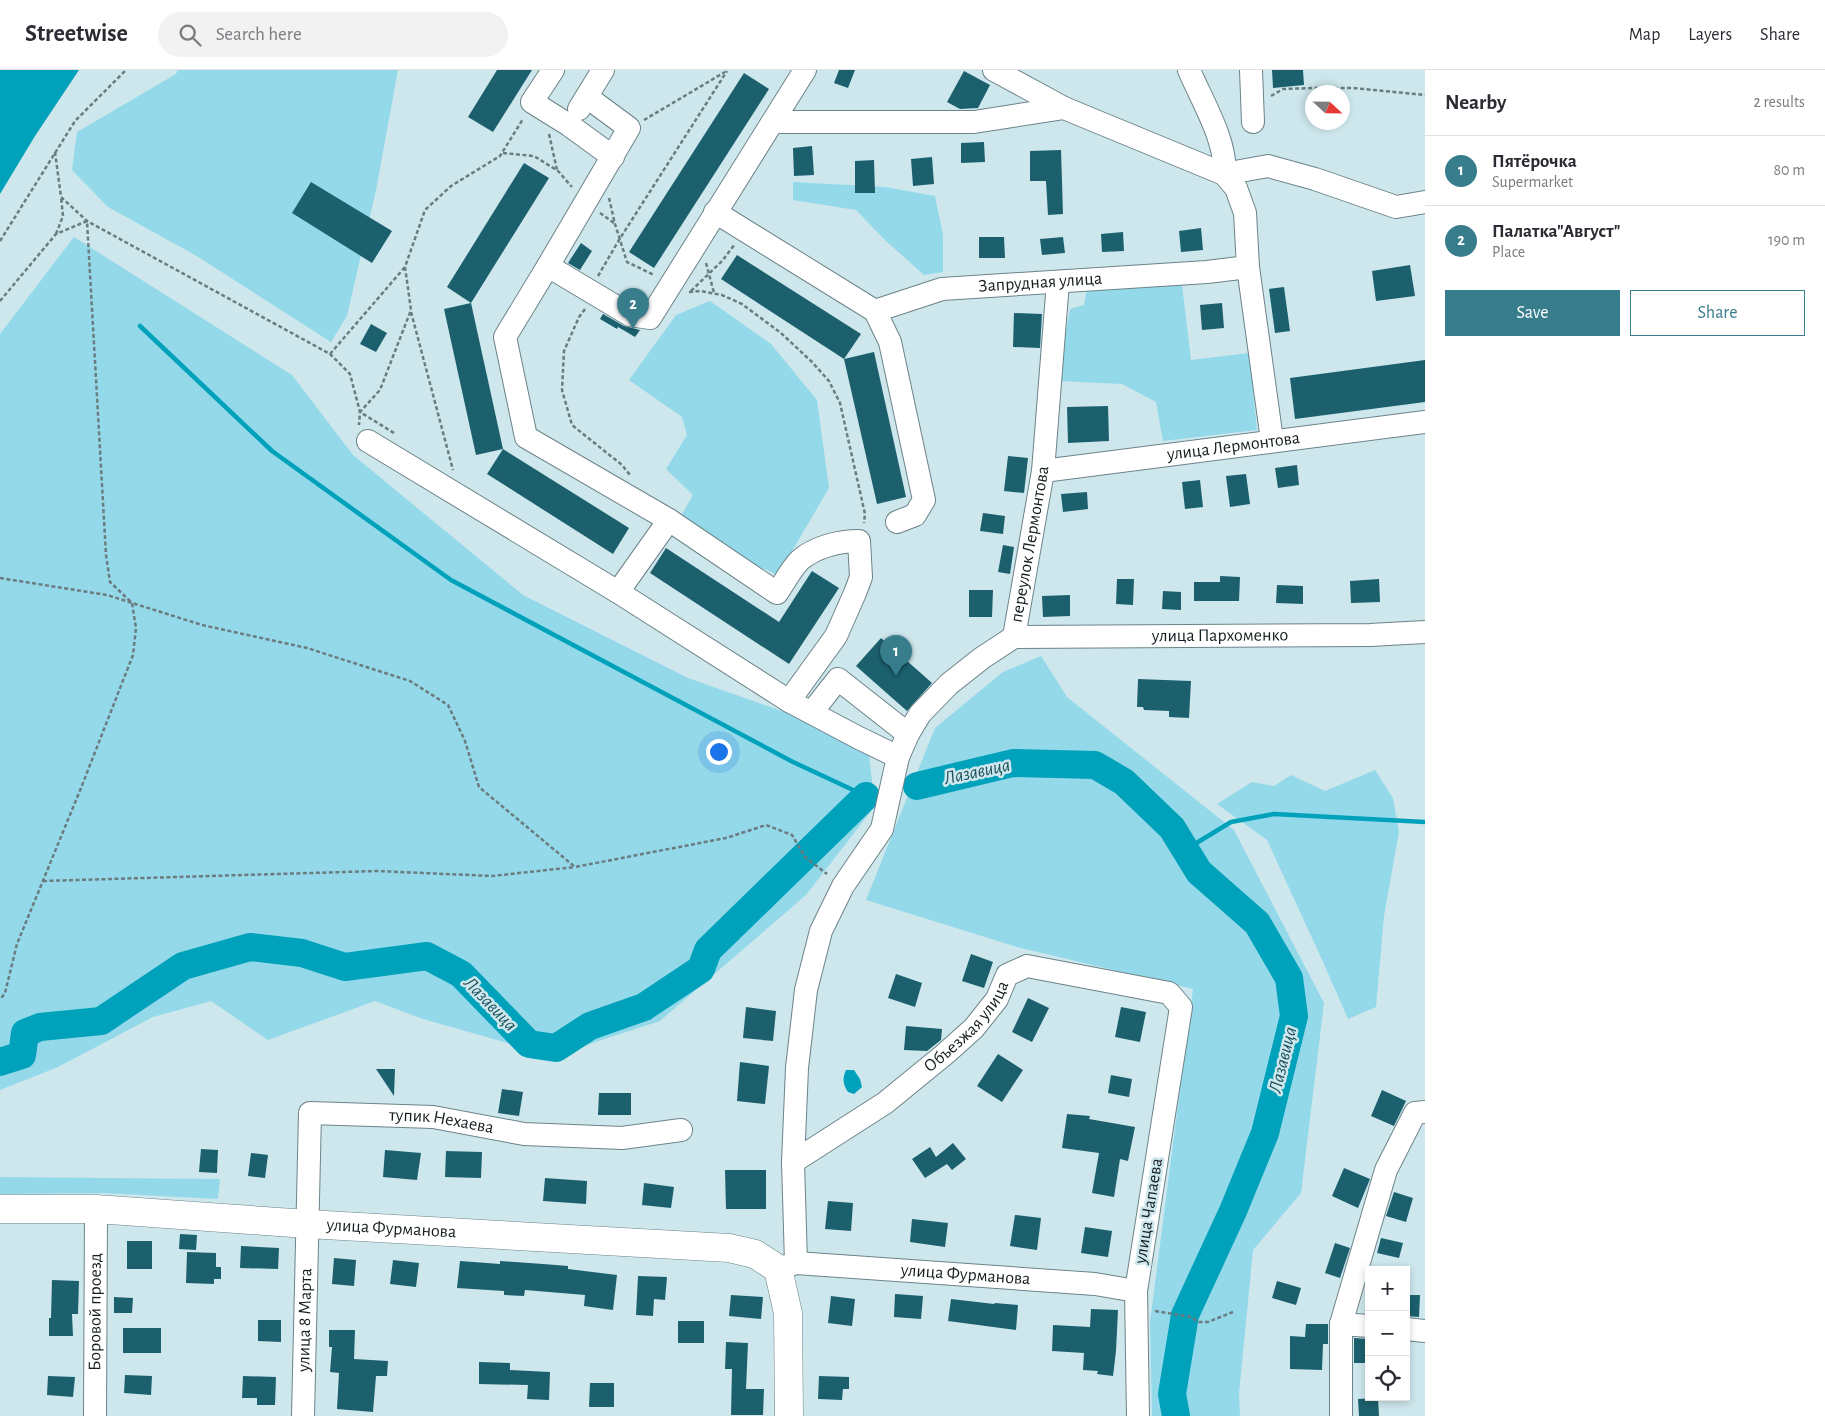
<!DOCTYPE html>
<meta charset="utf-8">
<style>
body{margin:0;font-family:"Alegreya Sans",sans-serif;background:#f2f2f3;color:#2b2b33}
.controls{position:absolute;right:15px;bottom:15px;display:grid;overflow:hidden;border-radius:0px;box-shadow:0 2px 8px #0003}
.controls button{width:45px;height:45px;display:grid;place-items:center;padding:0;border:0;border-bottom:1px solid #e1e1e2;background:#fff;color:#2b2b33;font:25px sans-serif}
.compass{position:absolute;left:1305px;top:15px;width:45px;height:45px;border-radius:50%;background:#fff;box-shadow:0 2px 8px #0003;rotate:112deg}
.you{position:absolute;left:718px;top:681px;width:18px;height:18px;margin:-12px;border:4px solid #fff;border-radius:50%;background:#1a73e8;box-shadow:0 0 0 8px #1a73e833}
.badge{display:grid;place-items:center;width:32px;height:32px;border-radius:50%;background:#387d8b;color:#fff;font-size:16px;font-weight:700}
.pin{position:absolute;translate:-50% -41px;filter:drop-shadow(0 1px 2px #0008)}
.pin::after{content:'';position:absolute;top:26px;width:18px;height:15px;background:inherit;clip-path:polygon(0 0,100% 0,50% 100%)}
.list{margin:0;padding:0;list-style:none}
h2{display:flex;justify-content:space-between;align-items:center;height:65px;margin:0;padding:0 20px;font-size:21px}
h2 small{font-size:16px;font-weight:400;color:#7c7c81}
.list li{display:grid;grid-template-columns:32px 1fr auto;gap:15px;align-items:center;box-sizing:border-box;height:70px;padding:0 20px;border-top:1px solid #e1e1e2}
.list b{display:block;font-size:19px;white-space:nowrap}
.list p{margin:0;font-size:16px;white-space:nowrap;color:#7c7c81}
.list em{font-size:16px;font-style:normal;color:#7c7c81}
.actions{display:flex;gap:10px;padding:15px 20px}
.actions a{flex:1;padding:11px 0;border:1px solid #387d8b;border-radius:0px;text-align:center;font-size:18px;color:#387d8b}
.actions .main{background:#387d8b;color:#fff}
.icon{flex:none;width:28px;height:28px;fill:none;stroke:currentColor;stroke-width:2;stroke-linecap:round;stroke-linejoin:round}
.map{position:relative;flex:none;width:1425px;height:1346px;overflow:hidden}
header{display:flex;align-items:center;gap:30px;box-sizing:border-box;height:70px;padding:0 25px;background:#fff;border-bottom:1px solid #e1e1e2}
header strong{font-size:24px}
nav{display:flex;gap:28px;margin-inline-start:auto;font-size:18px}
.search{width:350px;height:45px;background:#f2f2f3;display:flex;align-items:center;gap:12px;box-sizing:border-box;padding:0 18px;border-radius:28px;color:#7c7c81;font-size:19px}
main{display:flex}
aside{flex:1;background:#fff}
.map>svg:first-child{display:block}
.green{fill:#94d9e9}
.water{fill:#00a2bb}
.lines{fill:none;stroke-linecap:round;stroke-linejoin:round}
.stream{stroke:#00a2bb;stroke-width:4.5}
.river{stroke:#00a2bb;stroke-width:28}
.building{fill:#1c606e}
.minor-casing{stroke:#6c8389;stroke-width:24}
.major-casing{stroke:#6c8389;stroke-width:29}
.path{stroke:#6b7c80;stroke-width:2.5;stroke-dasharray:4 2.5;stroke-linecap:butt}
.minor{stroke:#fff;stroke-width:22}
.major{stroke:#fff;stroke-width:28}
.labels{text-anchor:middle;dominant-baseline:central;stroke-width:5;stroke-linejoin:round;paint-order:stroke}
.street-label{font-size:18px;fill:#141d1f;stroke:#cde7ed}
.water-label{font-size:19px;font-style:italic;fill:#1b505b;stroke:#cde7ed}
</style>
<header>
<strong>Streetwise</strong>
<div class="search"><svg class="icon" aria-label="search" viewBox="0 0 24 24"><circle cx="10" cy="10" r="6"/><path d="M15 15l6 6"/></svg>Search here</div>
<nav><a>Map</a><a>Layers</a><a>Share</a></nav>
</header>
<main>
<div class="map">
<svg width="1425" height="1346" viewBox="0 0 1425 1346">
<rect width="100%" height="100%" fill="#cde7ed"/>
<g class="green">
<path d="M178,0H398L376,120L347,246L331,272L195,185L108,137L72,100L77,62L176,4Z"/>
<path d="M793,112L885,117L935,126L943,165V202L924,205L885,170L856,140L793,130Z"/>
<path d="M74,167L292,305L353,385L523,525L688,608L799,647L869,685L875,736L806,825L660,951L553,986L423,949L375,931L268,970L211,931L153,947L58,997L0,1020V264Z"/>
<path d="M1182,215L1191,290L1249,283L1257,360L1163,371L1156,332L1122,314L1057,311L1070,239L1084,235L1087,219Z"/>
<path d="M710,231L771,274L817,330L829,418L778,505L751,493L681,446L693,425L666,399L687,365L682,347L629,310L676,245Z"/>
<path d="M1041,586L1067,627L1234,760L1324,933L1301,1123L1253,1180L1239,1324L1240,1346H1152L1150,1252L1193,919L1017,877L866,830L935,658L1003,602Z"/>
<path d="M1375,700L1393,728L1399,762L1384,846L1376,937L1348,949L1323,892L1267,770L1217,734L1252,712L1274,716L1291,705L1325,721Z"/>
<path d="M0,1107L220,1109L218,1129L102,1123L0,1124Z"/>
</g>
<g class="water">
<path d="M0,0H79L35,66L0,124Z"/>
<path d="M846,1000H854L860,1009L862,1017L854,1024L848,1022C843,1014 842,1009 846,1000Z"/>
</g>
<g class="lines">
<g class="stream">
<path d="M140,256L272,381L451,510L793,692L866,726"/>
<path d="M1185,780L1231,752L1274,744L1425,752"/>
</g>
<g class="river">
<path d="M917,716L1013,693L1095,695L1124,712L1172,758L1199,802L1257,853L1289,908L1294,946L1265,1063L1233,1141L1185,1245L1172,1324L1176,1346"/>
<path d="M0,992L22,985L25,963L40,957L101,951L183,896L250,877L302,883L345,897L427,886L461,904L529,974L556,978L590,956L644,937L701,899L708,880L866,726"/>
</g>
</g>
<g class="building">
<path d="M497,0H532L493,62L468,47Z"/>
<path d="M839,0H855L848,18L834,13Z"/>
<path d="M1272,0H1303L1304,15L1273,18Z"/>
<path d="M964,1L990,15L978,38L960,39L947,32Z"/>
<path d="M744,3L769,19L654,198L629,182Z"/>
<path d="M984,72L985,92L961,93V73Z"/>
<path d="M812,76L814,105L794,106L793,78Z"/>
<path d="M1061,80L1063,144L1048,145L1046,111H1030V81Z"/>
<path d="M932,87L934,114L913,116L911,89Z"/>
<path d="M874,90L875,123H855V91Z"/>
<path d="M524,93L549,108L471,233L447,217Z"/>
<path d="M311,112L392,161L372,193L292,143Z"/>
<path d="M1201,158L1203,180L1181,182L1179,161Z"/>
<path d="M1123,162L1124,181L1102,182L1101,164Z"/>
<path d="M979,167H1004L1005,188H979Z"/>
<path d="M1063,167L1065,183L1042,185L1040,169Z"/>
<path d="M581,173L592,181L580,200L568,193Z"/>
<path d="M737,185L861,264L844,289L721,209Z"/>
<path d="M1410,195L1415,226L1376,231L1372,201Z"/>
<path d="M1284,217L1290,261L1275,263L1269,219Z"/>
<path d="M471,233L503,379L476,385L444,239Z"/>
<path d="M1222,233L1224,258L1202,260L1200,235Z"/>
<path d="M1014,243L1042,244L1040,278L1013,277Z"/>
<path d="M603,244L624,256L640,260L635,267L618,257L617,259L600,249Z"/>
<path d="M371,254L387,263L376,282L360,274Z"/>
<path d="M874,282L906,427L877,434L844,289Z"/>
<path d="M1425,290V332L1295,349L1290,308Z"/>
<path d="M1108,336L1109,371L1068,373L1067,337Z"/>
<path d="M503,379L629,458L613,484L487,404Z"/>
<path d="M1008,386L1028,388L1024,423L1004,421Z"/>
<path d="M1297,395L1299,415L1278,418L1275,398Z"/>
<path d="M1246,404L1250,434L1230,437L1226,406Z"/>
<path d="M1200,410L1203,437L1185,439L1182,412Z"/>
<path d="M1087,422L1088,439L1063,442L1061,424Z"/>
<path d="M983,443L1005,446L1003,464L980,461Z"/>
<path d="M1003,475L1014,477L1010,504L998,502Z"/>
<path d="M666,478L779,552L812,501L839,518L789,594L650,503Z"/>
<path d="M1220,506L1240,507L1239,531H1194V512H1220Z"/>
<path d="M1117,509H1134L1133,535L1116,534Z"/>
<path d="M1379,509L1380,532L1351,533L1350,511Z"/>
<path d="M1277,515L1303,516V534L1276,533Z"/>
<path d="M969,520H993L992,547H969Z"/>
<path d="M1163,521L1181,522V540L1162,539Z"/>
<path d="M1070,525V546L1043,547L1042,526Z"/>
<path d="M881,568L932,613L907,641L856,596Z"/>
<path d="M1138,609L1191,611L1189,648L1169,647V641L1144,640L1143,637H1137Z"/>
<path d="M971,884L993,892L984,918L962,911Z"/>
<path d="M896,904L922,913L915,937L888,928Z"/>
<path d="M1028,928L1049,938L1032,972L1012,962Z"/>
<path d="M746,937L776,941L773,971L743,968Z"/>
<path d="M1121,937L1146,942L1140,972L1115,967Z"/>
<path d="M906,956L942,959L941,970L927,981L904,980Z"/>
<path d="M998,984L1023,1000L1002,1032L977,1016Z"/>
<path d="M740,992L769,996L765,1034L737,1031Z"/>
<path d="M376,999H395L394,1026Z"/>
<path d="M1111,1005L1132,1009L1129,1027L1108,1023Z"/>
<path d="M502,1019L523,1022L519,1046L498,1043Z"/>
<path d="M1382,1020L1406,1031L1394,1056L1371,1046Z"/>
<path d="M599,1023H631V1045H598Z"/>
<path d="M1067,1044L1090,1046L1089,1049L1135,1057L1128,1091L1120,1089L1114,1127L1092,1123L1099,1083L1062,1078Z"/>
<path d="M953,1073L966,1089L952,1100L947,1094L925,1108L912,1089L930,1077L936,1087Z"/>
<path d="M201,1079L218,1080L217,1103L199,1102Z"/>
<path d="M385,1080L421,1083L417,1110L383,1107Z"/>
<path d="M446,1081L482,1082L481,1108L445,1107Z"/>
<path d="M251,1083L268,1085L265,1108L248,1106Z"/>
<path d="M1344,1098L1370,1109L1358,1138L1332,1126Z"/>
<path d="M725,1100H766V1139H726Z"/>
<path d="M545,1108L587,1111L586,1134L543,1131Z"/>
<path d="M644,1113L674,1117L671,1138L642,1135Z"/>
<path d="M1394,1122L1413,1128L1406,1152L1386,1146Z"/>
<path d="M828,1131L853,1133L851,1161L825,1159Z"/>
<path d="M1015,1145L1041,1148L1037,1180L1010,1176Z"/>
<path d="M912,1149L948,1153L945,1177L910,1172Z"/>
<path d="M1085,1157L1112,1161L1108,1187L1081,1183Z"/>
<path d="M180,1164L197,1165L196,1180L179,1179Z"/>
<path d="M1381,1168L1403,1173L1399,1188L1377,1183Z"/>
<rect x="127" y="1171" width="25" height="28"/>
<path d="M1335,1173L1350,1178L1340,1208L1325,1203Z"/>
<path d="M241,1176L279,1178L278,1199L240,1198Z"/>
<path d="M187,1182L216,1183V1197H221V1209H214V1214L186,1213Z"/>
<path d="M334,1188L356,1190L354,1216L332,1214Z"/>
<path d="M393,1190L419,1193L416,1217L390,1214Z"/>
<path d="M460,1191L500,1194V1191L543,1194L568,1196V1199L617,1205L613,1240L584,1236L585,1225L525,1220L524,1226L504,1225V1221L457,1218Z"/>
<path d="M638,1206L667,1207L665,1230L654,1229L653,1246L636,1245Z"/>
<path d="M52,1210L79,1211L78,1244H72L73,1266H49V1248H51Z"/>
<path d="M1277,1211L1301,1218L1296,1235L1272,1228Z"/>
<path d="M895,1224L923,1226L921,1249L894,1247Z"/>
<path d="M731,1225L763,1227L761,1249L729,1246Z"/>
<path d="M1406,1225H1420L1419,1247L1406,1246Z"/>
<path d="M831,1226L855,1229L852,1256L828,1253Z"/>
<path d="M114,1227L133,1228L132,1243H114Z"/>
<path d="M951,1229L994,1234L995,1233L1018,1235L1016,1260L948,1251Z"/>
<path d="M1091,1239L1118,1240L1116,1281L1113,1306L1097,1304L1098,1301L1083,1300L1084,1283L1052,1281L1053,1255L1090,1257Z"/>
<path d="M258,1250H281V1272L258,1271Z"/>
<rect x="678" y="1251" width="26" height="22"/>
<path d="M1306,1254H1328V1274H1323L1322,1300L1290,1299V1266L1305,1267Z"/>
<rect x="123" y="1258" width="38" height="25"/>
<path d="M329,1260H355L354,1289L388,1291L387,1306H376L373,1342L337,1339L339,1303L330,1302L332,1277H329Z"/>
<path d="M1354,1268L1369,1269V1293H1354Z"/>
<path d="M726,1272L748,1273L746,1319H764L763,1345H731L732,1299H725Z"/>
<path d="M479,1292L510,1293V1300L550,1302L549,1330L527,1329L528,1315L479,1314Z"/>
<path d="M125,1305L152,1306L151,1325L124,1323Z"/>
<path d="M48,1306L75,1307L73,1327L47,1325Z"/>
<path d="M243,1306L276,1307L275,1335H257V1328H242Z"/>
<path d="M819,1306L849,1307V1319H843L842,1330L818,1329Z"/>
<path d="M590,1313H614V1337H589Z"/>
<path d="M1378,1328L1379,1346H1359L1358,1329Z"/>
</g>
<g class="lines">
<defs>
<g id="minor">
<path d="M553,0L532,32L569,55L613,87"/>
<path d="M994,0L1064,38L1224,104L1236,118L1245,143L1248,197L1272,370"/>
<path d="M1189,0C1201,29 1228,73 1224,104L1268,96L1315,109L1396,137L1425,132"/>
<path d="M1251,0L1253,52"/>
<path d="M579,39L603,0"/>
<path d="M773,52H974L1064,38"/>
<path d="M715,142L875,241L890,272L924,430L915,445L897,452"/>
<path d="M548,196L629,58L587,27"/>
<path id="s1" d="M875,241L942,219L1207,202L1248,197"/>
<path d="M368,371L618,522L789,631L859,668L898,687"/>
<path id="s2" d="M1043,401L1425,352"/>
<path d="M669,450L777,523C784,513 791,499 800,490C815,477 839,471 859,471L861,507L855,523L836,566L789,631"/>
<path d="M618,522L669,450L526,367L505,267L548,196L630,245L650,248L805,0"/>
<path id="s3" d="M1014,567L1370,565L1425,562"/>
<path d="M812,642L838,609L908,664"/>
<path id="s4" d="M793,1092L885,1033L945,984L974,958L997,929L1007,905L1027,896L1169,923L1181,937L1136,1221L1138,1346"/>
<path id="s5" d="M796,1193L1095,1214L1136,1221"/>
<path id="s6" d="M778,1199L796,1193L793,1092L797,998L806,920L821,861L843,816L882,759L898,687L908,664L920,644L949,614L982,588L1014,567L1043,401L1058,212"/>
<path d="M1341,1254L1369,1256"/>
<path d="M1406,1259L1425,1261"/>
<path id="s7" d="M95,1346L96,1139"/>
<path id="s8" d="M303,1346L310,1043L433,1047L524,1064L622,1068L681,1060"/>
<path d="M1341,1346V1254L1386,1100L1415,1043L1425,1042"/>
</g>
<g id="major">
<path id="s9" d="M0,1139H96L307,1154L729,1178L755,1184L778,1199L788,1243L789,1346"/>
</g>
</defs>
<use href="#minor" class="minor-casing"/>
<use href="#major" class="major-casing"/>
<g class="path">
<path d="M1271,26L1283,19L1313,18H1353L1425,25"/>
<path d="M644,50L725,2"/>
<path d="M549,64L557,100"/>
<path d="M55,82L61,127L87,151L330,284L350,304L360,342L359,355"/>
<path d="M503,83L534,86L558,101L572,117"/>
<path d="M609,128L615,154L627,192L654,205"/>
<path d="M600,143L614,153"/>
<path d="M56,164L63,146L61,127"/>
<path d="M0,171L75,51L126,0"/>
<path d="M706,193L714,223"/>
<path d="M598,206L619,170L727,1"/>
<path d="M691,221L722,191L735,174"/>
<path d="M689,222L700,221L722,225L742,234L781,263L812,292L829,311L840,333L865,444L864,453"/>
<path d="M0,231L56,164L87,151L106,485L110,512L132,533L136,558L133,585L81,718L17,874L5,923L0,930"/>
<path d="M585,239L579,247L564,281L562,320L572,355L622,395L630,405"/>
<path d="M411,242L453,400"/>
<path d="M330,284L405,197"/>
<path d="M394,363L360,342L380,320L411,240L405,197L425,140L451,116L500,86L523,49"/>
<path d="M0,508L107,525L202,555L307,578L410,611L448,635L465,671L479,717L575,797L726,768L766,755L792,765L805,787L827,804"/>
<path d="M43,811L377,801L492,806L575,797"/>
<path d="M1155,1241L1191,1247L1199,1252H1208L1233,1242"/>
</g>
<use href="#minor" class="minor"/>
<use href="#major" class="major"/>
</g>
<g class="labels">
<g class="street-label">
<text stroke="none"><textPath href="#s1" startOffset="169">Запрудная улица</textPath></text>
<text stroke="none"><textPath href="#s2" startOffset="192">улица Лермонтова</textPath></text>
<text stroke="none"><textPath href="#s6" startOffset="811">переулок Лермонтова</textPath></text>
<text stroke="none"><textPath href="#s3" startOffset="206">улица Пархоменко</textPath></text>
<text stroke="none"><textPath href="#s4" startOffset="222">Объезжая улица</textPath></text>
<text stroke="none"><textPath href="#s8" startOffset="435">тупик Нехаева</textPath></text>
<text transform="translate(1149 1141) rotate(-81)">улица Чапаева</text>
<text stroke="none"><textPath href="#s9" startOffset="392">улица Фурманова</textPath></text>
<text stroke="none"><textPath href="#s5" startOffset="170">улица Фурманова</textPath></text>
<text stroke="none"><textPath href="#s7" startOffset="104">Боровой проезд</textPath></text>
<text stroke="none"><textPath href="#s8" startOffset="96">улица 8 Марта</textPath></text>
</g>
<g class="water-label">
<text transform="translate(977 702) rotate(-12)">Лазавица</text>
<text transform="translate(490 934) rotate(46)">Лазавица</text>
<text transform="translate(1283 990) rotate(-76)">Лазавица</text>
</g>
</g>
</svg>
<div class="controls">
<button>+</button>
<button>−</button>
<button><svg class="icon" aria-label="locate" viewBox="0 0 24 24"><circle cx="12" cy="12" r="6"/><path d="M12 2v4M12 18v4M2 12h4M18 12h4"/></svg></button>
</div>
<svg class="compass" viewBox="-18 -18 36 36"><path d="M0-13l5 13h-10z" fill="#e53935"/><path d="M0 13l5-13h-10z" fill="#7c7c81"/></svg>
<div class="you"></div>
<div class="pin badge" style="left:896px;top:606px">1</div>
<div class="pin badge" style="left:633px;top:259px">2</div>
</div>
<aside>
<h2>Nearby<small>2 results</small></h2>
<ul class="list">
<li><span class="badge">1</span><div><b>Пятёрочка</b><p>Supermarket</p></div><em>80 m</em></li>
<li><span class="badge">2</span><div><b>Палатка&quot;Август&quot;</b><p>Place</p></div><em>190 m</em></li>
</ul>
<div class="actions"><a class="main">Save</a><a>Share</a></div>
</aside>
</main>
